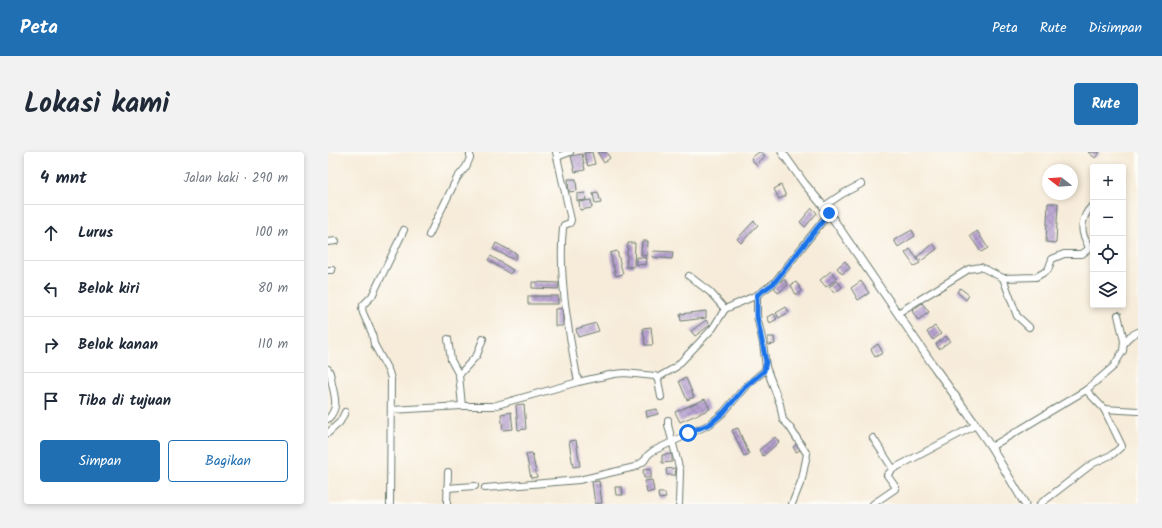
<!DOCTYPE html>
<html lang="id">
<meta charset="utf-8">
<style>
body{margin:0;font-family:Kalam,sans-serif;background:#f2f2f3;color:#1f2937}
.controls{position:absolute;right:12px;top:12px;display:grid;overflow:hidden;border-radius:4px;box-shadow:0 2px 6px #0003}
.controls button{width:36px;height:36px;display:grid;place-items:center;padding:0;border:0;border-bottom:1px solid #e0e1e3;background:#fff;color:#1f2937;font:20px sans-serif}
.compass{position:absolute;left:714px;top:12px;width:36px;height:36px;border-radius:50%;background:#fff;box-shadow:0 2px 6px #0003;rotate:287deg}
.stop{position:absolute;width:12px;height:12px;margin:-9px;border:3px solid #1a73e8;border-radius:50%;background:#fff}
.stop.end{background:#1a73e8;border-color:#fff;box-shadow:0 1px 4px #0008}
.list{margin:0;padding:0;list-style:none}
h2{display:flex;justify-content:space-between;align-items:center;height:52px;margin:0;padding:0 16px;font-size:17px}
h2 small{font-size:13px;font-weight:400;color:#747a83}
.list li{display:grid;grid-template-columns:26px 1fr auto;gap:12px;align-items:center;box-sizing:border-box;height:56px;padding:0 16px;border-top:1px solid #e0e1e3}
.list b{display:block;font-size:15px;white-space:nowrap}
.list em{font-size:13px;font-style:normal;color:#747a83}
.actions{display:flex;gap:8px;padding:12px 16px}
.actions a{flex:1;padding:9px 0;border:1px solid #1f6fb2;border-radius:4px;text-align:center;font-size:14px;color:#1f6fb2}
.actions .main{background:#1f6fb2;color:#fff}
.icon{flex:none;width:22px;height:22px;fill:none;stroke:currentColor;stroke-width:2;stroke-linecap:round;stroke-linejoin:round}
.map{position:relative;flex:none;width:810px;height:352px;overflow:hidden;border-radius:4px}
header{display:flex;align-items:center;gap:24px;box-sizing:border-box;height:56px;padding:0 20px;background:#1f6fb2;color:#fff}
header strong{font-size:19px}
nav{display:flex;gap:22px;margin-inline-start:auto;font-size:14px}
.intro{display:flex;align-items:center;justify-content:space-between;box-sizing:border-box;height:96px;padding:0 24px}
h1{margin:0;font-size:28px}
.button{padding:10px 18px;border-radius:4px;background:#1f6fb2;color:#fff;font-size:14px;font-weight:700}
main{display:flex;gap:24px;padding:0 24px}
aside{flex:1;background:#fff;border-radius:4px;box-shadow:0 2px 6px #0003}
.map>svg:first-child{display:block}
.building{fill:url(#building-cross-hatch)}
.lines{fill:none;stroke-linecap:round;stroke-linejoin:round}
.minor-casing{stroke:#6b7a6e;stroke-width:8}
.tertiary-casing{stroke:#6b7a6e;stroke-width:9}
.minor{stroke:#fff;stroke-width:6}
.tertiary{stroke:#fff;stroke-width:7}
.route{stroke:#1a73e8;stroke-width:5}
</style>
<header>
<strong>Peta</strong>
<nav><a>Peta</a><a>Rute</a><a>Disimpan</a></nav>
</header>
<div class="intro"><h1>Lokasi kami</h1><a class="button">Rute</a></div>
<main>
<aside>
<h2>4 mnt<small>Jalan kaki · 290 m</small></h2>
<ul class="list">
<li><svg class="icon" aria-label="ahead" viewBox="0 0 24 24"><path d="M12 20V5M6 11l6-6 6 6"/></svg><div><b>Lurus</b></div><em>100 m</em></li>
<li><svg class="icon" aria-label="left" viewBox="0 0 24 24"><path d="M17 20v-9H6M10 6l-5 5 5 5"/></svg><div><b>Belok kiri</b></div><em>80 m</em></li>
<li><svg class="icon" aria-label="right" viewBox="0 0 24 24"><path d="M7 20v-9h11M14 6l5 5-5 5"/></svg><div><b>Belok kanan</b></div><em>110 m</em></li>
<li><svg class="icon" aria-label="arrive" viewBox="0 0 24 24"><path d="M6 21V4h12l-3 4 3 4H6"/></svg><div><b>Tiba di tujuan</b></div></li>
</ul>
<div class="actions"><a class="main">Simpan</a><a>Bagikan</a></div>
</aside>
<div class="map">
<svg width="810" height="352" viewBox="0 0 810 352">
<defs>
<pattern id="building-cross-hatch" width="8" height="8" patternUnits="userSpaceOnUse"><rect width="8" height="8" fill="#b7a0d1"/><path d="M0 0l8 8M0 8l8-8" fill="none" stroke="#9484aa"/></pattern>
</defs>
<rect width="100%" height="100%" fill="#fdfcf7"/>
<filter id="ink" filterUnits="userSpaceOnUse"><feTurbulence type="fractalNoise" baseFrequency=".025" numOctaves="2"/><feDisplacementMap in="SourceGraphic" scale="8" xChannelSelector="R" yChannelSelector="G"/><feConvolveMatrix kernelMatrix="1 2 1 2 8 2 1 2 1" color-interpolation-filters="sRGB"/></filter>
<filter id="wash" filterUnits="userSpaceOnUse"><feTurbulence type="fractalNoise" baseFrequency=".012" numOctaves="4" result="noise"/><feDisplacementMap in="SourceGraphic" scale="16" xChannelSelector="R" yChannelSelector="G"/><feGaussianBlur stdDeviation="0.9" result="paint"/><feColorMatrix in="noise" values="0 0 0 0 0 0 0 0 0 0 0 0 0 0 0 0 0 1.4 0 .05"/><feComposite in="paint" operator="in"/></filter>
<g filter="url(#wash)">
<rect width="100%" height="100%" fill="#f7ecda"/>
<g id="blocks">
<g class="building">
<path d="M264,0L267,12L260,14L256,1Z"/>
<path d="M272,0H278L282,6L276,11L270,1Z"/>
<path d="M431,0H434L437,5L430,10L431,12L429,14L423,6Z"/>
<path d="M760,0H772L767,6Z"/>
<path d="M254,2L257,18L247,20L243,4Z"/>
<path d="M240,27H248L249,39L241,40Z"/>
<path d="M453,33L458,44L451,47L446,37Z"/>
<path d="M270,40L273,51L267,52L265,41Z"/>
<path d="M257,41L258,48L249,49V42Z"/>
<path d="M263,48L264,56L252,58L251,50Z"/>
<path d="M720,51H730L728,91L718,90Z"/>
<path d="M484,56L489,61L477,75L472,70Z"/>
<path d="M426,69L430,73L413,91L409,87Z"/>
<path d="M584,78L587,84L570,95L566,88Z"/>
<path d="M649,79L660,96L653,100L642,84Z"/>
<path d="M314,89H320L319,104L313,103Z"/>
<path d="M168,91L189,102L186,108L165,97Z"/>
<path d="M300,91H307L306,115H298Z"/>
<path d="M605,92L609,97L593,109L589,105Z"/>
<path d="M582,97L592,111L586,114L577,101Z"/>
<path d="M289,99L295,122L288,124L282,101Z"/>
<path d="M325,99L345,100L344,107L324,105Z"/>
<path d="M163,104L185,118L182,122L160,108Z"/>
<path d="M308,105L319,106L318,113L308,112Z"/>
<path d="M517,109L522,116L514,122L509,116Z"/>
<path d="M503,119L509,127L498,135L492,128Z"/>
<path d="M456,127L460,133L450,141L446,135Z"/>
<path d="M509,129L514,135L506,141L501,135Z"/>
<path d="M533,129L541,141L530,148L523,136Z"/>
<path d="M204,130L231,131L230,137L204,136Z"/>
<path d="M468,130L474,139L468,143L463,133Z"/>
<path d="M632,136L641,143L638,148L629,140Z"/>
<rect x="200" y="144" width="30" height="8"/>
<path d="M594,151L601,160L590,168L584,159Z"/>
<path d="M458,155L461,160L451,166L448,161Z"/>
<path d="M235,156V174H227V157Z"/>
<path d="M378,159V166L353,169L352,162Z"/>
<path d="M446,162L449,167L442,171L439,165Z"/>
<path d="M378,168L382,173L367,184L363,179Z"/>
<path d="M268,171L271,179L250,185L248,177Z"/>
<path d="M607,174L613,182L605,188L599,180Z"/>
<path d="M323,175L325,193H317L315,176Z"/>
<path d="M618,184L622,189L611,197L608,192Z"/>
<path d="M440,185H446L447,192L440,193Z"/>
<path d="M550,192L555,201L547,205L543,197Z"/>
<path d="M358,226L366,245L359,248L351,229Z"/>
<path d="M377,247L382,257L352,270L347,260Z"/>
<path d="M196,252L198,277L190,278L188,253Z"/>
<path d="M329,257L330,262L319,265L318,259Z"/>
<path d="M183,260L185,277L175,278L173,262Z"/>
<path d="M410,276L421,302L416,304L404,278Z"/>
<path d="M447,285L451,290L435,304L431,298Z"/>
<path d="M248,288L252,314L245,315L241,289Z"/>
<path d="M469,292L472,298L468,300L465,295Z"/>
<path d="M204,301L209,325L203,326L198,302Z"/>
<path d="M344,302V310L334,311V303Z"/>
<path d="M347,316L348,323H339L338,317Z"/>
<path d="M323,317V326H316L315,318Z"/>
<path d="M324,328L326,339L319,341L317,329Z"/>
<path d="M271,329L274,351L267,352L264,330Z"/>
<path d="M287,335H294L295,343H288Z"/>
<path d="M330,341H337L338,346L331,347Z"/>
</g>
</g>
</g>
<g filter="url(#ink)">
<use href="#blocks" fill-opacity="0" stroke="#6b7a6e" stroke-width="1"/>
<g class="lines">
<defs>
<g id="minor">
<path d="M228,0L243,68L242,71L236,73L235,76C230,124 241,182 250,230"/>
<path d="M229,5L242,0"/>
<path d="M495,55L514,42L533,32"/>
<path d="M101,83L129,26L138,15L142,6V0"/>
<path d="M0,90L8,89"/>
<path d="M761,97C760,92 756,86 755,81C753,72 757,59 765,54"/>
<path d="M0,118H4"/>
<path d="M361,124L382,140L397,157"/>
<path d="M675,126L689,164L701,175"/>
<path d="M570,161L641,117L653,115L675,126L708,125L720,118L724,107L736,102H754L765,94"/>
<path d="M120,187L123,208L131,223"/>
<path d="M796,192L802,184L810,180"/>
<path d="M438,215L452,252L455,268L461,274L479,302L474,327L464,352"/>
<path d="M0,217C3,221 3,226 4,232C7,245 11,256 0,267"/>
<path d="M329,226L348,215L385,176L397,157L429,143L446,131L501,61"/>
<path d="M758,238L776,257L810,259"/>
<path d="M134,254L131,223L149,203L155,187"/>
<path d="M63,258L134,254H165L250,230L286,222L297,221L327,224L330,228L333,245"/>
<path d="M340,268V273L352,319L351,352"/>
<path d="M0,281L12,270L17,260"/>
<path d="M545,286L565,317"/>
<path d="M663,295L758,238L785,215L795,199L796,189L790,163"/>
<path d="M119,336L147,334"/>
<path d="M157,336L251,328L307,315L316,309L320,303L325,299L382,272L396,260L417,235L436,219L438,215L435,191L429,164V143"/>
<path d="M62,352L63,227L61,220L46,192L44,181L35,161L34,157L35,153L44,144L76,78"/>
<path d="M119,352L120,320"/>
<path d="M545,352L567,337V334L559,323L565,317L648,273"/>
<path d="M712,352L764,312L785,302L794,294L776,257"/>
</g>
<path id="tertiary" d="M454,0L476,31L501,61L607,216L648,273L663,295L697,352"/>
</defs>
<use href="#minor" class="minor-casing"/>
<use href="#tertiary" class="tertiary-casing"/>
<use href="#minor" class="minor"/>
<use href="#tertiary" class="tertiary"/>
</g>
</g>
<g class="lines" filter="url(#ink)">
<path class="route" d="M360,281L382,272L396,260L417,235L436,219L438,210L429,164V143L446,131L501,61"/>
</g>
</svg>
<div class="controls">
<button>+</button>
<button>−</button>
<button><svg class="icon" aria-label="locate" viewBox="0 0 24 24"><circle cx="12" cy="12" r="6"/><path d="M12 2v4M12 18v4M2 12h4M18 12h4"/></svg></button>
<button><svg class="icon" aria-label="layers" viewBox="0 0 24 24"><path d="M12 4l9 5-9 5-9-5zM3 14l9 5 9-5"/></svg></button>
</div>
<svg class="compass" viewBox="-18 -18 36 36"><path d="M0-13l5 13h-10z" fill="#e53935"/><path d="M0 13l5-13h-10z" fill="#747a83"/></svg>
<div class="stop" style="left:360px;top:281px"></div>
<div class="stop end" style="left:501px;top:61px"></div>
</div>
</main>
